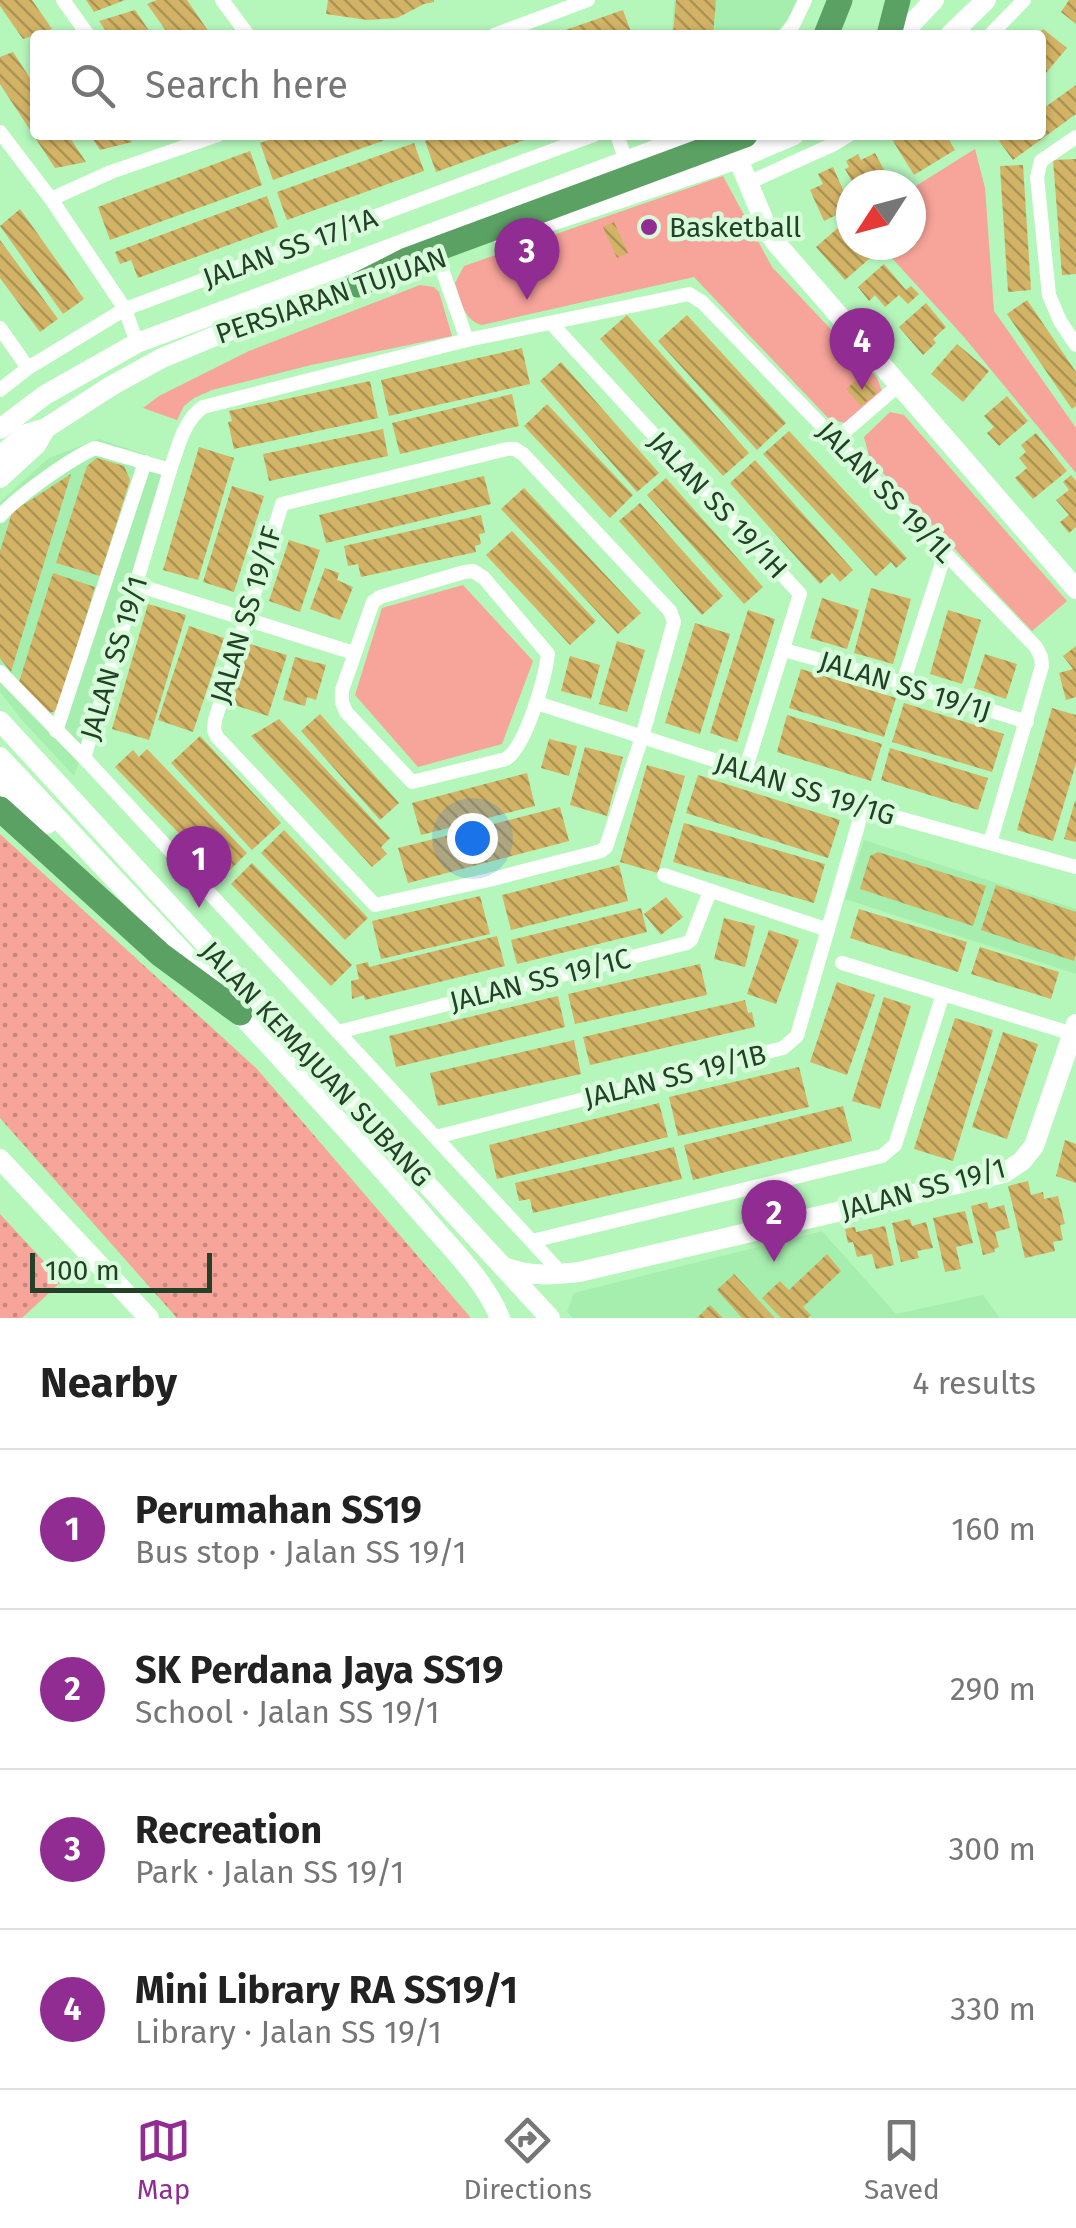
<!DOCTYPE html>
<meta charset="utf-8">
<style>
body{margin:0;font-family:"Fira Sans",sans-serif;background:#f6f6f6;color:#222}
.compass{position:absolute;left:836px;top:170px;width:90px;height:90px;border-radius:50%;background:#fff;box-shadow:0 2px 8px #0004;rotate:234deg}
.scale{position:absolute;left:30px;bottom:25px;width:182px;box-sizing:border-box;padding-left:10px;border:5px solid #254029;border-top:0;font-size:28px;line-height:35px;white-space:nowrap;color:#254029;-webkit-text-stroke:8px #d6fcd9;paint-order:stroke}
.you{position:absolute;left:472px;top:838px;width:35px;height:35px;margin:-25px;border:8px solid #fff;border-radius:50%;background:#1a73e8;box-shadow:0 0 0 15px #1a73e833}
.badge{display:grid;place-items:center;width:65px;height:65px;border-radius:50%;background:#912c93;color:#fff;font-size:32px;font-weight:700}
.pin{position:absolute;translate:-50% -82px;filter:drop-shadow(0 2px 5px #0008)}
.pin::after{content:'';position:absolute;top:52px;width:35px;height:30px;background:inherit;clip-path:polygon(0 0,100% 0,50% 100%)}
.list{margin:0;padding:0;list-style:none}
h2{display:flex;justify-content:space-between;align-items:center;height:130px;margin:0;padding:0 40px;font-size:42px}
h2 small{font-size:32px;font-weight:400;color:#767676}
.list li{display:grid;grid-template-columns:65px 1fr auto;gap:30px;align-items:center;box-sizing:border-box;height:160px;padding:0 40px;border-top:2px solid #e0e0e0}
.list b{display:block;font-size:38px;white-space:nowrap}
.list p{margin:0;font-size:32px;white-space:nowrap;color:#767676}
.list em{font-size:32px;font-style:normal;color:#767676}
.icon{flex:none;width:55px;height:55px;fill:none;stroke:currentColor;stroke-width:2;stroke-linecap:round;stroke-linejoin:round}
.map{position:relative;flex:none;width:1076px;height:1318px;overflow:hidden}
.search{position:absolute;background:#fff;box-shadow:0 2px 8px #0004;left:30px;right:30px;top:30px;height:110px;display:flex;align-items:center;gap:25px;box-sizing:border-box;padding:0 35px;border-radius:10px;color:#767676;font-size:38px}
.sheet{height:770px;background:#fff}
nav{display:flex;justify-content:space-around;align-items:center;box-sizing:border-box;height:140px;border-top:2px solid #e0e0e0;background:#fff;font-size:28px;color:#767676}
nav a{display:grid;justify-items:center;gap:5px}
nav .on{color:#912c93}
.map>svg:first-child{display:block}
.built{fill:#a6eeae}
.grass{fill:url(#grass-dots)}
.green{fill:#f7a49a}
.building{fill:url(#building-back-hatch)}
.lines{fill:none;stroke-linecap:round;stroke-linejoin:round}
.street{stroke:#fff;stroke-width:14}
.secondary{stroke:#fff;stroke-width:20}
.highway{stroke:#5ba164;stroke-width:25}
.poi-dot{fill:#912c93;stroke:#d6fcd9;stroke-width:4}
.labels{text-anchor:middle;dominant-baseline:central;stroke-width:9;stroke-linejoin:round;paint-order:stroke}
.poi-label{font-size:28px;fill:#254029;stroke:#d6fcd9;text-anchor:start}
.street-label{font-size:28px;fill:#254029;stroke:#d6fcd9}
</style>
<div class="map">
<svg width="1076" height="1318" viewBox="0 0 1076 1318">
<defs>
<pattern id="grass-dots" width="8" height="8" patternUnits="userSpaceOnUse" patternTransform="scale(2.5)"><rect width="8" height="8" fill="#f7a49a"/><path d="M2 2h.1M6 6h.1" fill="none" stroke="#c8877e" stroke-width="1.8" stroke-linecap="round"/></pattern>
<pattern id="building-back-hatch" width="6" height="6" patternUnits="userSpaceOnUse" patternTransform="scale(2.5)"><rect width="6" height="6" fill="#d3b366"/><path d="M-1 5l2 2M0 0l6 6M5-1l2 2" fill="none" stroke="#ab9354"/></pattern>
</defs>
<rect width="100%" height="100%" fill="#b5f6bb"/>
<g class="built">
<path d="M674,0H804L774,35H675L672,32Z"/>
<path d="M99,439L177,465L141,591L74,776L23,721L0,692V502L49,458Z"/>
<path d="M864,840L1076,909V974L845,899Z"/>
<path d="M822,1231L896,1314L983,1295L1000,1318H573L567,1312L574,1293Z"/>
</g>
<g class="grass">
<path d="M0,834L257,1069L471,1318H177L0,1118Z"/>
<path d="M0,1214L62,1281L22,1318H0Z"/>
</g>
<g class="green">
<path d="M975,149L985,188L994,311L1076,428V473L964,337L880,245H911V189Z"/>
<path d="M723,176L772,267L877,378L882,391L845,423L829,419L694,277L482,325C463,320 461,300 455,283L464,266Z"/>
<path d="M420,285L434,287L439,292L452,336L311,365L212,390L194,398L184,406L177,420L143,408L159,396L249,351Z"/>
<path d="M890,412L904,415L1067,601L1032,631L870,459L864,437Z"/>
<path d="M463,585L533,661L502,744L418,767L355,695L382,608Z"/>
</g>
<g class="building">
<path d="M0,0H32L52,29L23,39L0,6Z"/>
<path d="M86,0H125L94,12Z"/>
<path d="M157,0H187L211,35H169L147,4Z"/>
<path d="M328,0H434V2L424,4L397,18L367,20L326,14Z"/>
<path d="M676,0H716L713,35H673Z"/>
<path d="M1069,0H1076V24L1061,12Z"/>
<path d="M135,10L152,35H109L99,21Z"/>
<path d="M623,10L632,35H554V34Z"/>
<path d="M1043,29L1067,48L1046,73L1041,70V35H1038Z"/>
<path d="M13,52L35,86V135H68L86,162L55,168L0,84V57Z"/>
<path d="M1076,85V114L1013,160L999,141L1008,135H1041V110Z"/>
<path d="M90,135H127L132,142L100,150Z"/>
<path d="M283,135H399L273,180L260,143Z"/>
<path d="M441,135H538L436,172L425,141Z"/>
<path d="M903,135H946L955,150L914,175L893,141Z"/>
<path d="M414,143L424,171L287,220L277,192Z"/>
<path d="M250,151L262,185L110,240L98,207Z"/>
<path d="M875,153L892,185H854L845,169L849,167L846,161L858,154L861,160Z"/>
<path d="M1076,159V274L1062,275L1053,160Z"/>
<path d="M1023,165L1031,290L1008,292L1000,166Z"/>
<path d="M833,167L851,208L824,221L810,190L823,184L818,174Z"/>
<path d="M267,196L278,227L138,278L131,260L120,264L115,252Z"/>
<path d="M20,209L84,299L63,314L0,226Z"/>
<path d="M847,220L851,225V245H869L876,253L845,280L816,247Z"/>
<path d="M614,222L628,253L617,258L603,227Z"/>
<path d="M0,240L58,319L40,332L0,278Z"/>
<path d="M884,264L906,290L911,286L919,294L908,304L899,295L885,307L875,295L869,301L858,287Z"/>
<path d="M1027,300L1076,372V406L1072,409L1007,314Z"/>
<path d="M926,303L946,327L933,339L936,343L923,355L899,327Z"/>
<path d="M627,315L749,453L723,476L600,339Z"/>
<path d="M687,315L786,423L757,450L658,341Z"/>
<path d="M957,344L989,371L963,402L931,374Z"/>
<path d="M522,348L530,384L389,416L381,380Z"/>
<path d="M561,362L659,473L637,492L540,381Z"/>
<path d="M863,374L878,392L861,406L846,389Z"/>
<path d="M370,381L378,418L234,449L228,422L232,421L229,411Z"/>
<path d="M512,394L519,426L400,454L392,423Z"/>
<path d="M1007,396L1028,421L999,446L987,433L994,427L984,416Z"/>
<path d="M547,404L633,495L610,518L524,426Z"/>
<path d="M383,429L388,456L269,481L263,454Z"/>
<path d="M789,431L907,558L896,568L891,562L876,576L763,454Z"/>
<path d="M1036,433L1067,471L1033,499L1015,478L1027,468L1019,458L1026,452L1021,445Z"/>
<path d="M199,447L234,458L198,580L163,570Z"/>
<path d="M97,458L124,466L130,480L100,576L56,563L87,466Z"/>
<path d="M755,460L853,570L840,582L832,573L820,584L730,483Z"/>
<path d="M71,474L11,672L0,658V551L8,526L12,512Z"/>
<path d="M1071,475L1076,481V527L1069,533L1060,522L1069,515L1056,500L1069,490L1063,482Z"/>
<path d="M484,476L491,504L326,543L319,515Z"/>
<path d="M666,478L763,587L744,604L647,495Z"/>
<path d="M232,486L264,496L234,592L203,582Z"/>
<path d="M524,488L641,613L618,634L501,509Z"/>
<path d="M640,503L723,596L702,615L619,521Z"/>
<path d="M481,515L485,533L479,534L481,544L475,546L476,552L361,577L358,564L348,566L344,546Z"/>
<path d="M512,531L596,621L570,645L486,555Z"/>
<path d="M289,540L320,550L300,612L269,601Z"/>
<path d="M325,568L339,573L337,580L353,587L340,620L310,609Z"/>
<path d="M53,573L95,587L58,710L47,714L19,682Z"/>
<path d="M871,588L911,599L893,664L854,653Z"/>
<path d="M822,598L859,610L847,649L810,638Z"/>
<path d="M148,604L186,615L149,740L112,729Z"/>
<path d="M748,610L775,619L737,742L710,733Z"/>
<path d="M948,610L981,620L962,684L930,674Z"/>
<path d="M695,623L730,634L700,734L665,723Z"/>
<path d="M189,626L224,638L193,732L158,720Z"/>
<path d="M617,641L645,650L627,712L599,704Z"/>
<path d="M250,644L287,655L268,716L231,704Z"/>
<path d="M1076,646V697L1066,700L1059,673L1073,669L1063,656Z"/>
<path d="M985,654L1017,664L1006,699L974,688Z"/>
<path d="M570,656L600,665L591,699L561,691Z"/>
<path d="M295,657L326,665L316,700L307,697L305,706L283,700Z"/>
<path d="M801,669L896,698L884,737L789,708Z"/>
<path d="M904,703L1004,734L992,772L892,742Z"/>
<path d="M1052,708L1076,715V763L1053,841L1017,830Z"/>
<path d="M320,714L399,803L380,820L301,731Z"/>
<path d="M787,715L882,744L871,781L777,752Z"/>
<path d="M279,719L390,838L381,847L387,854L372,867L251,736Z"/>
<path d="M200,736L281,823L252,850L171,763Z"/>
<path d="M549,739L577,746L569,776L541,768Z"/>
<path d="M585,747L623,757L607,816L570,805Z"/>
<path d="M890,748L988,778L978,810L881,780Z"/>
<path d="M147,749L247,853L222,878L115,767L133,750L139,757Z"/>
<path d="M647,765L685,776L658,873L620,862Z"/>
<path d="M527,773L535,806L421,835L412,803Z"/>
<path d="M698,775L840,820L828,858L686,813Z"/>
<path d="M1075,801L1076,802V842L1064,839Z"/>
<path d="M560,807L569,841L408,883L398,848Z"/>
<path d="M684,823L825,864L814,903L673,862Z"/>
<path d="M284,830L368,918L345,940L261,853Z"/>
<path d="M878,852L986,886L973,926L860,889L870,856Z"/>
<path d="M252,863L352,965L331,986L231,884Z"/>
<path d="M619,865L628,901L511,930L502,895Z"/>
<path d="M996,885L1076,912V954L1074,961L981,930Z"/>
<path d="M480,896L490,934L381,959L372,921Z"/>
<path d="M666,897L683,917L661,935L644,914Z"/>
<path d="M641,908L647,932L517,964L511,940Z"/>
<path d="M859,909L967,942L958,972L850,938Z"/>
<path d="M724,918L755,926L745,967L714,959Z"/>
<path d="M769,930L799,940L776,1004L747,994Z"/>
<path d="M497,936L505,966L365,1000L364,995L352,999L351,981L359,979L356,965L368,962L369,967Z"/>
<path d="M980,947L1059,972L1051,999L971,974Z"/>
<path d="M700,964L707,995L575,1024L568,994Z"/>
<path d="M837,982L875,995L847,1075L810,1062Z"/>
<path d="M558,996L565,1027L396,1067L389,1036Z"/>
<path d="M884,997L911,1006L880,1109L852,1101Z"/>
<path d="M745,1000L748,1013L752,1012L755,1027L590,1065L583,1037Z"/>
<path d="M955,1018L993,1030L953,1161L914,1149Z"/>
<path d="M1003,1032L1038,1044L1007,1139L972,1127Z"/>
<path d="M574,1040L581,1074L438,1106L430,1073Z"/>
<path d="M799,1067L809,1107L678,1136L669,1097Z"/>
<path d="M659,1103L668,1137L497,1179L489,1145Z"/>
<path d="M843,1106L852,1141L693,1180L684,1145Z"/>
<path d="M1065,1140L1076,1144V1183L1056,1176Z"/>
<path d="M674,1147L682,1179L533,1213L530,1199L519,1201L515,1183Z"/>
<path d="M1028,1181L1031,1195L1043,1192L1044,1199L1058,1196L1065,1224L1060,1225L1063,1240L1053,1242L1055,1251L1025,1258L1008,1186Z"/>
<path d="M987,1202L989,1209L1004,1205L1010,1228L995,1232L999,1247L994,1249L995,1252L983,1255L971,1206Z"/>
<path d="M965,1211L973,1243L956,1247L961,1269L945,1272L933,1218Z"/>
<path d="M910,1219L912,1226L926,1222L933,1248L917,1251L919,1258L901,1262L892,1223Z"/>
<path d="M885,1226L894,1265L876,1269L872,1254L857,1257L853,1242L848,1243L845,1229L855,1227L856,1232Z"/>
<path d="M827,1254L841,1271L803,1307L811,1315L808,1318H781L762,1298L780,1281L789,1290Z"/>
<path d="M734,1274L775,1318H742L717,1290Z"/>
<path d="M710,1305L723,1318H697Z"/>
</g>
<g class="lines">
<g class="street">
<path d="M63,0L88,35"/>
<path d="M222,0L248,35"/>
<path d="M494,35L588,0"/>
<path d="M785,35L793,25L805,0"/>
<path d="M990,35L1024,0"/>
<path d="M0,132L51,199L125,309L137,343"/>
<path d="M617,135L626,161"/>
<path d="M1076,137L1041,161L1037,177L1049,295L1060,321L1076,345"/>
<path d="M748,183L834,144L849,135"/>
<path d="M51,199L111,172L218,135"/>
<path d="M443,272L467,340"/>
<path d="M551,323L800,594L745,771"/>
<path d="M0,328L28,368"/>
<path d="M0,390L28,368L125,309L594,135"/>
<path d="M835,440L900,384"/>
<path d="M507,449H515L523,454L670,611L674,622L642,737L606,847L601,851L489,880L375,905L217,737L214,730L215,720L282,504Z"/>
<path d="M0,516C18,496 70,459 95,448L170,470"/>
<path d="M473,571L484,578L548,654C545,679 526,746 506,759L412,782L346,712L342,702V690L373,602L380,597L464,572Z"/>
<path d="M137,585L354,653"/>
<path d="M784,650L903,683L1027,722"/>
<path d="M0,672L89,763L562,1274"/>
<path d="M903,683L945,554"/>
<path d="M537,703L863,808L1076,867"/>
<path d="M56,731L145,462"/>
<path d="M84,758L170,470C178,448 183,421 203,407L467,340L689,294L702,302L1036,647L1041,657L1042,666L990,843"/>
<path d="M664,875L828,930"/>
<path d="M842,963L1073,1034"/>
<path d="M338,1032L687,943L691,940L710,891"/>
<path d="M436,1137L783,1048L797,1036L863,808"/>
<path d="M532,1241L882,1156L895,1145L943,994"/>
</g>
<g class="secondary">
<path d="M901,35L934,0"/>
<path d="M950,35L986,0"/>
<path d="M738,159L769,233L776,243L1076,589"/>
<path d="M503,237L738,159L794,135"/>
<path d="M0,429L45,395L137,343L695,135"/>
<path d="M0,456L26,434L46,428L111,386L162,358L220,334L371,281"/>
<path d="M0,478L36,445L46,428"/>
<path d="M0,721L550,1318"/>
<path d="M0,757L211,982"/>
<path d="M0,782L47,824"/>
<path d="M230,1003C296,1075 363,1146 427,1220C453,1250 485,1281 500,1318"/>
<path d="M0,1159L149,1318"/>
<path d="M504,1267C529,1277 553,1275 579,1272L1004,1173L1022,1161L1034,1146L1076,1024"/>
</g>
<g class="highway">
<path d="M826,35L840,0"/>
<path d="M889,35L898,0"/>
<path d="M358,285L407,260L745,135"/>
<path d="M0,809L161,955L240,1013"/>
</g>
</g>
<circle class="poi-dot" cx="649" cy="227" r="10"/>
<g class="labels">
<g class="poi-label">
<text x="669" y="227">Basketball</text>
</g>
<g class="street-label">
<text transform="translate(290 248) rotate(-20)">JALAN SS 17/1A</text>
<text transform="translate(331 296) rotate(-19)">PERSIARAN TUJUAN</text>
<text transform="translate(886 492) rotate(46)">JALAN SS 19/1L</text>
<text transform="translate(718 505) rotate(47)">JALAN SS 19/1H</text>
<text transform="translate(246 615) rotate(-73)">JALAN SS 19/1F</text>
<text transform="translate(114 658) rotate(-73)">JALAN SS 19/1</text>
<text transform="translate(905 686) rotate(17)">JALAN SS 19/1J</text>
<text transform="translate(805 789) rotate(17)">JALAN SS 19/1G</text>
<text transform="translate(540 980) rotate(-14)">JALAN SS 19/1C</text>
<text transform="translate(316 1064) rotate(47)">JALAN KEMAJUAN SUBANG</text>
<text transform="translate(675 1076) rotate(-14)">JALAN SS 19/1B</text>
<text transform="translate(923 1189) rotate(-15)">JALAN SS 19/1</text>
</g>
</g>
</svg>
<svg class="compass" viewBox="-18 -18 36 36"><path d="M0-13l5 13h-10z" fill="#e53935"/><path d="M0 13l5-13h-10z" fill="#767676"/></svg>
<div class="scale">100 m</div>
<div class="you"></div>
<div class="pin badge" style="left:199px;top:908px">1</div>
<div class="pin badge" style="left:774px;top:1262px">2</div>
<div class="pin badge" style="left:527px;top:300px">3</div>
<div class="pin badge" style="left:862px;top:390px">4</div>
<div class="search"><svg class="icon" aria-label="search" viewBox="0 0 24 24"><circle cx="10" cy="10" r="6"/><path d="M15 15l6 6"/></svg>Search here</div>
</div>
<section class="sheet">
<h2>Nearby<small>4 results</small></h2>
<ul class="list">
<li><span class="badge">1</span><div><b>Perumahan SS19</b><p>Bus stop · Jalan SS 19/1</p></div><em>160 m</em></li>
<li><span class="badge">2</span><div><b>SK Perdana Jaya SS19</b><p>School · Jalan SS 19/1</p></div><em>290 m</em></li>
<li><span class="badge">3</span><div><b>Recreation</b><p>Park · Jalan SS 19/1</p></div><em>300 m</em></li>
<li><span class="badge">4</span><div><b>Mini Library RA SS19/1</b><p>Library · Jalan SS 19/1</p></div><em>330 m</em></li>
</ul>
</section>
<nav>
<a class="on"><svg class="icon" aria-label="map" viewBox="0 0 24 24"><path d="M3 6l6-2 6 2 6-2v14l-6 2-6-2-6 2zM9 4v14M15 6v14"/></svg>Map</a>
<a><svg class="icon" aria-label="directions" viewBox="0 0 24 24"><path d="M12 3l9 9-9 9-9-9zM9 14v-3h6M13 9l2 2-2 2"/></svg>Directions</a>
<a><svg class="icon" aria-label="saved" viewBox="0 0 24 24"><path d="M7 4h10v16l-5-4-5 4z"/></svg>Saved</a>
</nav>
